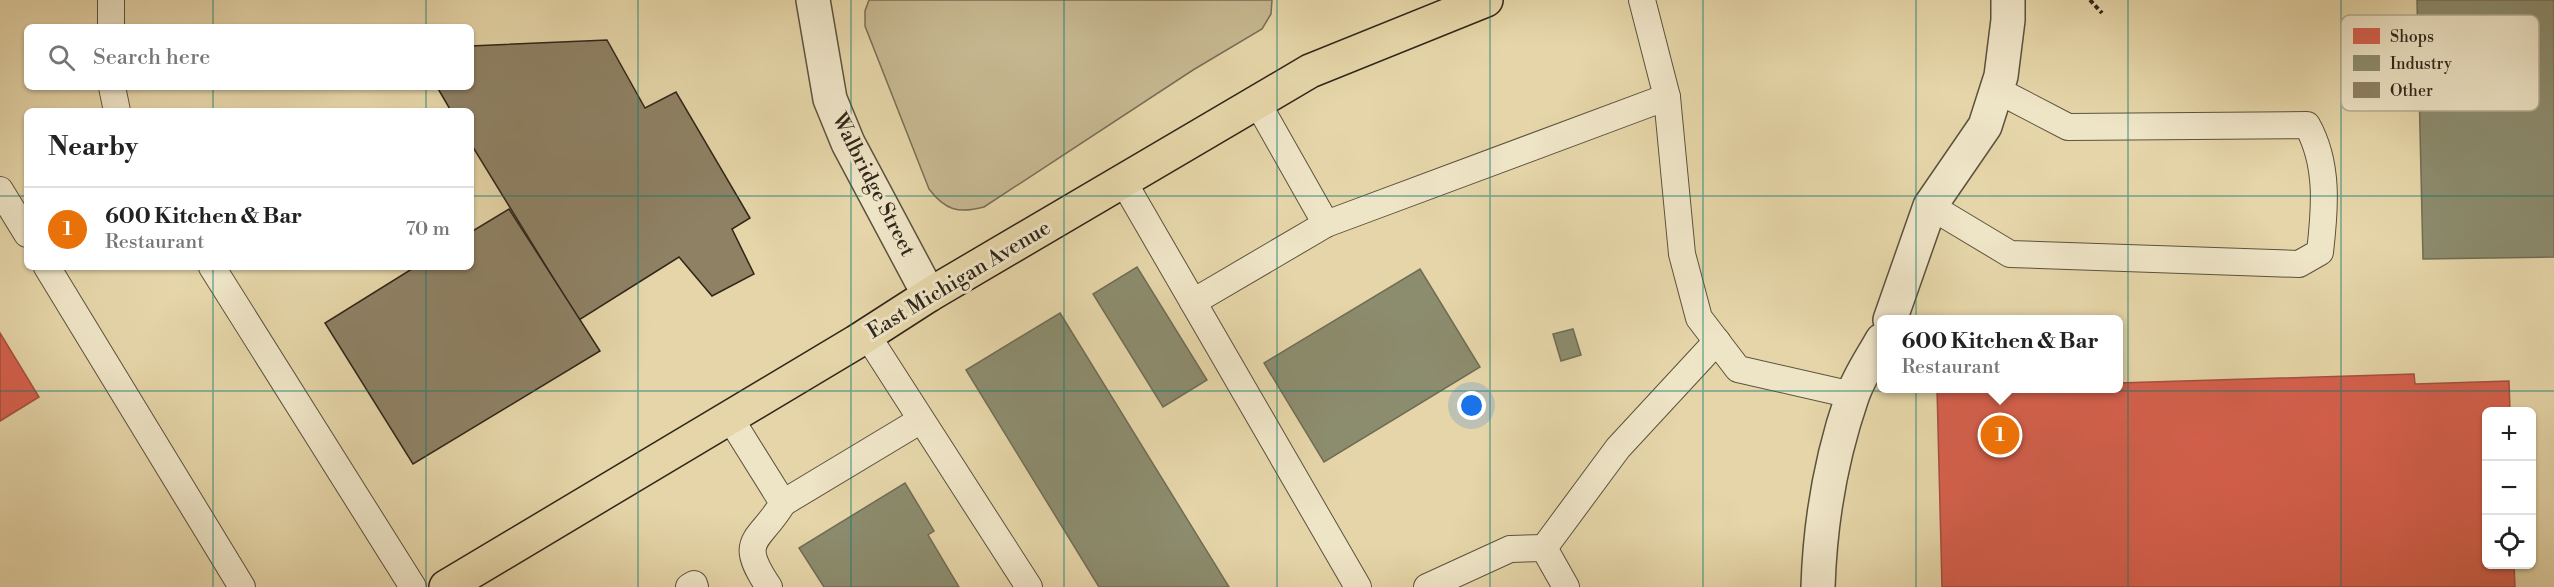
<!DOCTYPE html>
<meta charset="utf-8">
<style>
body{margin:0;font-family:"Libre Bodoni",serif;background:#f6f6f6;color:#222}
.controls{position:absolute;right:18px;bottom:18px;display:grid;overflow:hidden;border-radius:9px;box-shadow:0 2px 4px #0004}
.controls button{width:54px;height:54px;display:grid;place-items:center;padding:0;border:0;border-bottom:2px solid #e0e0e0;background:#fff;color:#222;font:30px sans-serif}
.you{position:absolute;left:1472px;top:406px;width:21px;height:21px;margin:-15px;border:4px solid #fff;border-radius:50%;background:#1a73e8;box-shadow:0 0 0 9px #1a73e833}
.badge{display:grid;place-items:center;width:39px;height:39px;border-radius:50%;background:#0f766e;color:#fff;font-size:20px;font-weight:700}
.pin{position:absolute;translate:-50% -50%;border:3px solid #fff;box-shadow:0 2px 6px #0006}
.popup{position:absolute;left:1877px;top:315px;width:246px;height:78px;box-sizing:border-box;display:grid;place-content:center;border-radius:9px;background:#fff;filter:drop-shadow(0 2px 4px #0005);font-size:20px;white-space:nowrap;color:#767676}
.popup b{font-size:22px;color:#222}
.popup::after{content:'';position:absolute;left:50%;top:100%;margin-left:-12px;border:12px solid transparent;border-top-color:#fff}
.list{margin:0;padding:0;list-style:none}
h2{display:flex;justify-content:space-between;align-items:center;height:78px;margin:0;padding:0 24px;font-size:26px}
h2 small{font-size:20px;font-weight:400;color:#767676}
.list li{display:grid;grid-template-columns:39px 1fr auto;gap:18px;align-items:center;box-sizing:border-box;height:84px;padding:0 24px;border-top:2px solid #e0e0e0}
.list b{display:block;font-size:22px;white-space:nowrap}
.list p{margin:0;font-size:20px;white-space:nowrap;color:#767676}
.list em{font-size:20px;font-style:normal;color:#767676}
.icon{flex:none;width:33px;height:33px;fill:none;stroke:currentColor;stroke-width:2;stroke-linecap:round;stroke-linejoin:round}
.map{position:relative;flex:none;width:2554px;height:587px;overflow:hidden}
.search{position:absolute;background:#fff;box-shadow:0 2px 4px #0004;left:24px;top:24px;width:450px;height:66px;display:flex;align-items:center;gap:15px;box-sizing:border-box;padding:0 21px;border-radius:9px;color:#767676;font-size:22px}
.panel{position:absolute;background:#fff;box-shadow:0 2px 4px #0004;left:24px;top:108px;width:450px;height:162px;border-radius:9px}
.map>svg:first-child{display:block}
.green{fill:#c6b790;stroke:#7a6e55;stroke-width:1.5}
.shops{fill:#d6604d;stroke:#a44f3e;stroke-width:1.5}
.industry{fill:#8c8c6e;stroke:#706d55;stroke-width:1.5}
.building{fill:#8e8164;stroke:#2f261a;stroke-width:1.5}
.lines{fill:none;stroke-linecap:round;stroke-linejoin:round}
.lane-casing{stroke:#5c523e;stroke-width:28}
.street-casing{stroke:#5c523e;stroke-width:36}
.primary-casing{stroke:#2f261a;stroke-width:36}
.path{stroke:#2f261a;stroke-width:4;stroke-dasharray:4.5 3;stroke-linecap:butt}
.lane{stroke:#eee4c6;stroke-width:26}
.street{stroke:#eee4c6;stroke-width:33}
.primary{stroke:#e5d5a8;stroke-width:33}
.grid{fill:none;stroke:#0f766e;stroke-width:1.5;stroke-opacity:0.55}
.labels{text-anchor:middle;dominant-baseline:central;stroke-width:6;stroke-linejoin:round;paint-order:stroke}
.street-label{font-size:21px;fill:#2f261a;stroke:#eee4c6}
.key{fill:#eee4c6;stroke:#b5ab92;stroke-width:1.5}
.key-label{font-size:16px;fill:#2f261a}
</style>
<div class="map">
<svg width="2554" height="587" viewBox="0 0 2554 587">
<rect width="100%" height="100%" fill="#e5d5a8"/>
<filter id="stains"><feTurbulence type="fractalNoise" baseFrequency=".00333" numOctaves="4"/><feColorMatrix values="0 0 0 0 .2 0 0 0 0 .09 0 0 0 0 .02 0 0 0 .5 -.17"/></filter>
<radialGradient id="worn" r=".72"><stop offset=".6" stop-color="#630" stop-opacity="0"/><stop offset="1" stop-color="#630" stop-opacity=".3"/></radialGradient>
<path class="green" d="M869,0H1272L1271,14L1262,29L1193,70L984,207C958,214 945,210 929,189L865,26V11Z"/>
<g class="shops">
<path d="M0,333L39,397L0,421Z"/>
<path d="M2414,374L2415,384L2509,381L2510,412H2486V564H2514L2515,587H1942L1937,388H2118V383Z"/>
</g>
<g class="industry">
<path d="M2417,0H2554V257L2423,259Z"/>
<path d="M1137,267L1207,380L1163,407L1093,294Z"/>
<path d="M1420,269L1480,367L1324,462L1264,363Z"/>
<path d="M1060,313L1229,587H1099L966,370Z"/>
<path d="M1573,329L1581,355L1561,361L1553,334Z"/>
<path d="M905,483L934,531L928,535L959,587H824L799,548Z"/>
</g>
<g class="building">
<path d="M607,40L645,108L676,92L750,218L732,229L754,274L712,296L679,257L579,320L471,144V111H451L437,87H471V46Z"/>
<path d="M509,209L600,351L413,464L325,323L415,267H471V232Z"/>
</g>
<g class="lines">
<defs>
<g id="lane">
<path d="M111,0V27"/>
<path d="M112,87L117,111"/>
<path d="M1667,97L1682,254L1699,318L1738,369L1852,395"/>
<path d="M1257,102L1326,224"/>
<path d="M1123,181L1358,587"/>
<path d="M0,190L27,234"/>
<path d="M1930,206L2010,254L2299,264L2320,252C2325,209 2329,164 2307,125L2068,127L1997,90"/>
<path d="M47,267L242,587"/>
<path d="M212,267L413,587"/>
<path d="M1193,302L1326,224L1667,97L1642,0"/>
<path d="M867,335L1029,587"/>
<path d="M730,418L783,503C759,543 736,538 769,587"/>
<path d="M783,503L921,420"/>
<path d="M1544,548L1618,448L1717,341"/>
<path d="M689,587L694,584L695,587"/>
<path d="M1427,587L1510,549L1544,548L1566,587"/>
</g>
<g id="street">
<path d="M813,0L830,99L848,143L929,295"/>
<path d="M1890,320L1930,206L1985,126L2001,76L2008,20V0"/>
<path d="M1818,587C1820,523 1831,458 1852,397C1858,378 1872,358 1882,340"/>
</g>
<path id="primary" d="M446,587L856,342L929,295L1310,71L1486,0"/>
</defs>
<use href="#lane" class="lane-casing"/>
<use href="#street" class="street-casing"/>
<use href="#primary" class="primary-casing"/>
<path class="path" d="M2090,0L2102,13"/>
<use href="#lane" class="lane"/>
<use href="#street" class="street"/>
<use href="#primary" class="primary"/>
</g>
<path class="grid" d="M213,0V27M426,0V27M638,0V587M851,0V587M1064,0V587M1277,0V587M1490,0V587M1703,0V587M1916,0V587M2128,0V587M2341,0V587M213,87V111M426,87V111M0,196H27M471,196H2554M213,267V587M426,267V587M0,391H2554"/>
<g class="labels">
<g class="street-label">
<text transform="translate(873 185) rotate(63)">Walbridge Street</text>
<text transform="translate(959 280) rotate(-31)">East Michigan Avenue</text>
</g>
</g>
<rect x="2341" y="15" width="198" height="96" rx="9" class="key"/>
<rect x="2353" y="28" width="27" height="16" fill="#d6604d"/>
<rect x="2353" y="55" width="27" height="16" fill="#8c8c6e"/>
<rect x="2353" y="82" width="27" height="16" fill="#8e8164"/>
<g class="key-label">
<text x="2390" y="42">Shops</text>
<text x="2390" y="69">Industry</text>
<text x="2390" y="96">Other</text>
</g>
<rect width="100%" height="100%" filter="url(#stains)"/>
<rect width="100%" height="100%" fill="url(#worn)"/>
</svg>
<div class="controls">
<button>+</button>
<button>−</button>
<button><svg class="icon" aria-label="locate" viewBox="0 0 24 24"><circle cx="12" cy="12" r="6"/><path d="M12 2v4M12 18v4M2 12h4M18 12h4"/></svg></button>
</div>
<div class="you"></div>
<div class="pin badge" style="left:2000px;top:435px;background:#e8710a">1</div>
<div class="popup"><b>600 Kitchen &amp; Bar</b>Restaurant</div>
<div class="search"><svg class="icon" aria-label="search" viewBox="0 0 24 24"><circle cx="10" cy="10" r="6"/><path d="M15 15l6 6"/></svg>Search here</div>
<section class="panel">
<h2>Nearby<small></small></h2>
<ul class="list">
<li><span class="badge" style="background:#e8710a">1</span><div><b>600 Kitchen &amp; Bar</b><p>Restaurant</p></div><em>70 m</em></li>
</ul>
</section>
</div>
